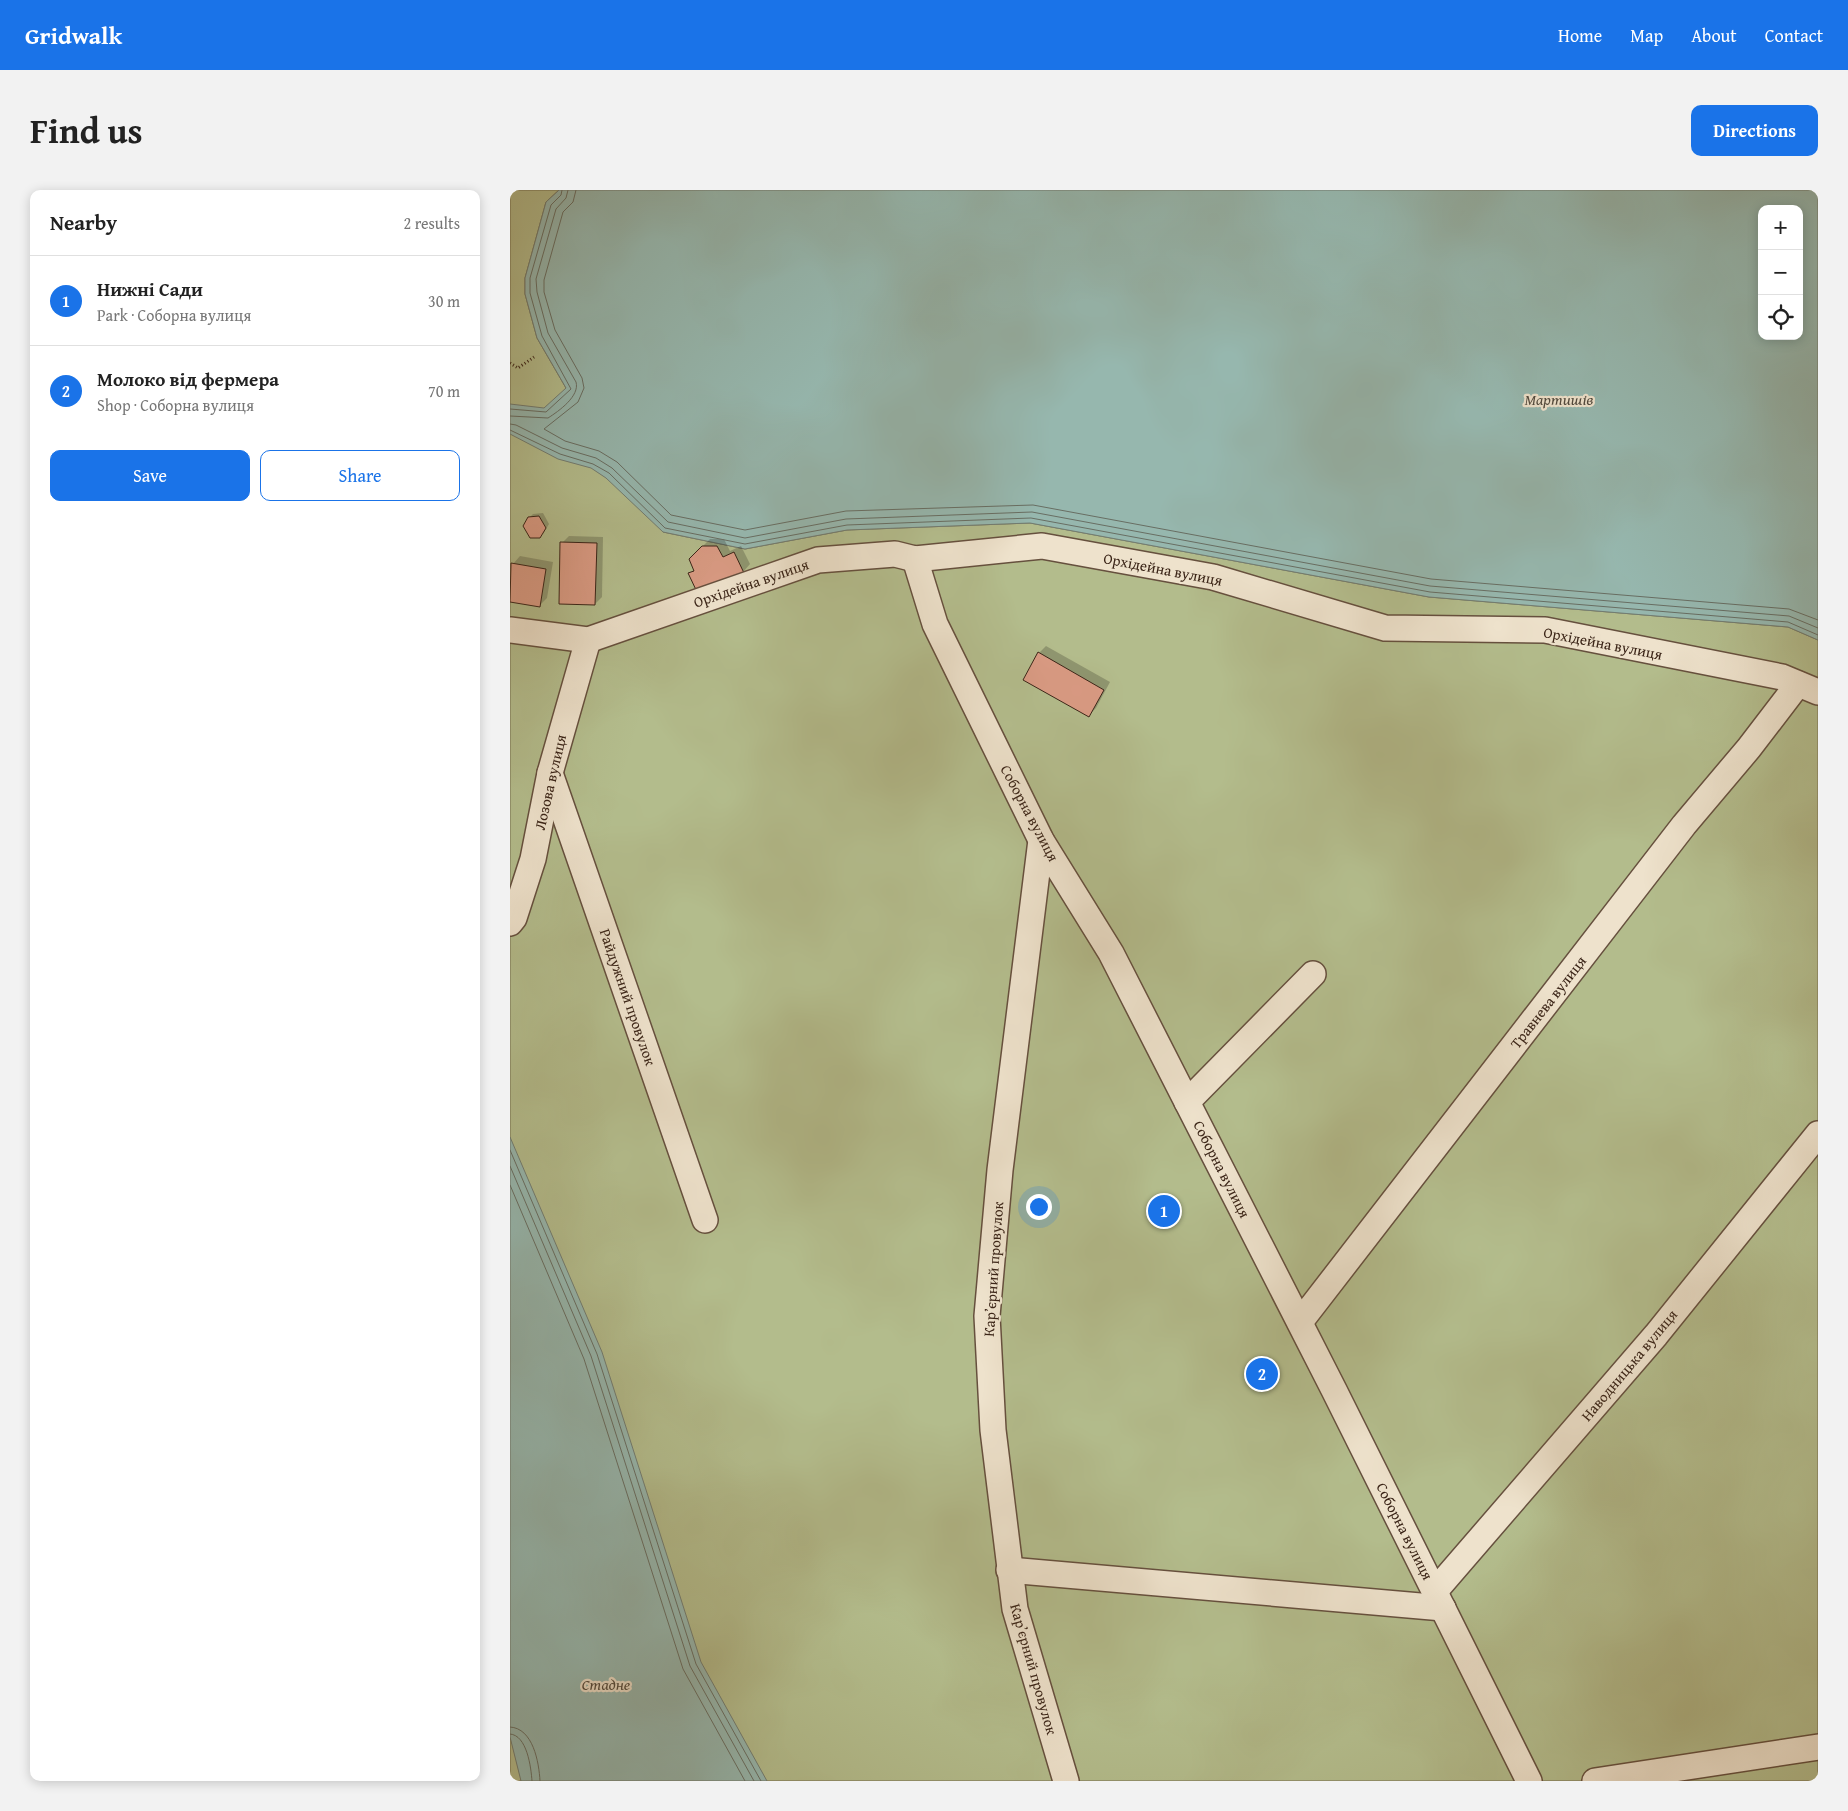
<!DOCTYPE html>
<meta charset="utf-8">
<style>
body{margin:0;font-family:"Gentium Book Plus",serif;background:#f2f2f2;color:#222}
.controls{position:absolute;right:15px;top:15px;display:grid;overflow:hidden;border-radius:10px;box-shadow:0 2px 12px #0003}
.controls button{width:45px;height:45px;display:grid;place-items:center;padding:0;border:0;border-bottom:1px solid #e0e0e0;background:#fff;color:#222;font:25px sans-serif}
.you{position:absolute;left:528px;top:1016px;width:18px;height:18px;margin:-12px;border:4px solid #fff;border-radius:50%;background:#1a73e8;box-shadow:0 0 0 8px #1a73e833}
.badge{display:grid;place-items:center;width:32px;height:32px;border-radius:50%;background:#1a73e8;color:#fff;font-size:16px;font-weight:700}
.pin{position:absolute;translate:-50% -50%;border:2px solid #fff;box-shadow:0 1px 5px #0006}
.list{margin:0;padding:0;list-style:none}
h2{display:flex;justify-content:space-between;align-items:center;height:65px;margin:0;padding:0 20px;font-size:21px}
h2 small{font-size:16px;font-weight:400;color:#767676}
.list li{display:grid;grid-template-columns:32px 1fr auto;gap:15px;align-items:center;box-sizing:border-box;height:90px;padding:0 20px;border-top:1px solid #e0e0e0}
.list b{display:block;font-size:19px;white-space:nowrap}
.list p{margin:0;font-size:16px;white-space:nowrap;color:#767676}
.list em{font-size:16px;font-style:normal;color:#767676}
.actions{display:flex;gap:10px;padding:15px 20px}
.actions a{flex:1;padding:11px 0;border:1px solid #1a73e8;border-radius:10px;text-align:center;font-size:18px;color:#1a73e8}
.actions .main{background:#1a73e8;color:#fff}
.icon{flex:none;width:28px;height:28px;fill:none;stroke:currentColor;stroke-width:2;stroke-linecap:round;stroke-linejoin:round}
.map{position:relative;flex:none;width:1308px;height:1591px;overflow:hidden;border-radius:10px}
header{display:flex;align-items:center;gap:30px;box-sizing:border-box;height:70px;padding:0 25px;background:#1a73e8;color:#fff}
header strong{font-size:24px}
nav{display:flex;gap:28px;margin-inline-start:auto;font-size:18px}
.intro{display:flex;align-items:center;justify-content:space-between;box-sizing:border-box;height:120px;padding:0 30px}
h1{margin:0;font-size:35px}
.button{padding:12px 22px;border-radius:10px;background:#1a73e8;color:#fff;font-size:18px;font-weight:700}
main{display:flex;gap:30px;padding:0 30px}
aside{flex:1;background:#fff;border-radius:10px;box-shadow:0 2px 12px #0003}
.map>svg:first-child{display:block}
.green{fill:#b3bc8c;stroke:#777052}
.water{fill:#96b7ae;stroke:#727d72;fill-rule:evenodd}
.shadow{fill:#0003}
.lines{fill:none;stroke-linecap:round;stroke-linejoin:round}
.shore{stroke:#686e63;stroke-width:1}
.building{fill:#da9b84;stroke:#3b2518}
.street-casing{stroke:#66503e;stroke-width:28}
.path{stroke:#3b2518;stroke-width:3;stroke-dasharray:1 2.5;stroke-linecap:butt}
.street{stroke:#eee2cc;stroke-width:25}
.labels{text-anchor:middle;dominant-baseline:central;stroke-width:4.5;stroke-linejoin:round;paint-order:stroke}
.street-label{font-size:15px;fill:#3b2518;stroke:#eee2cc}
.water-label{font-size:16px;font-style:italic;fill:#524a3e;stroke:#eee2cc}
</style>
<header>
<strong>Gridwalk</strong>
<nav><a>Home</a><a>Map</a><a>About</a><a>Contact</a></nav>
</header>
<div class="intro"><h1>Find us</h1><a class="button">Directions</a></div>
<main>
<aside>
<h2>Nearby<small>2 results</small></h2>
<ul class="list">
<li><span class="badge">1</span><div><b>Нижні Сади</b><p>Park · Соборна вулиця</p></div><em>30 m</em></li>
<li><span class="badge">2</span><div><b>Молоко від фермера</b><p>Shop · Соборна вулиця</p></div><em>70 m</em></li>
</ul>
<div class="actions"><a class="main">Save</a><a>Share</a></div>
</aside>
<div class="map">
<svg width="1308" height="1591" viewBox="0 0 1308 1591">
<rect width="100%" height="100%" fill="#e5d2b0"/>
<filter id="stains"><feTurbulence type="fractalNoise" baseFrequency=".004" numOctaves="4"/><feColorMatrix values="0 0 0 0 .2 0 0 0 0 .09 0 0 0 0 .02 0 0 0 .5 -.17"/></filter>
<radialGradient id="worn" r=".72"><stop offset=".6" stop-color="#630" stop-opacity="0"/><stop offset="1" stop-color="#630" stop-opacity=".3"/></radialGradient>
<path class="green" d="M0,0H49L36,12L15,88V104L27,148L56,198L153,342L235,359L337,340L520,333L919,407L1278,437L1308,450V1591H0Z"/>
<g class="water">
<path d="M49,0H1308V450L1278,437L919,407L520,333L337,340L235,359L153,342L96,288L81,278L48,269L0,244V214L34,218L56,198L27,148L15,104V88L36,12ZM1252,19H1289V146H1252Z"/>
<path d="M0,947L92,1162L191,1472L257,1591H11L0,1547Z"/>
</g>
<g class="shadow">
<path d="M33,323L39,334L33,344L19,328L23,324Z"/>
<path d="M59,346L93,347L92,407L85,414L52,353Z"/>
<path d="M200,349H214L220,361L231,356L240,374L233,382L180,383L185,379L180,369Z"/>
<path d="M10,366L43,372L37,408L30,415L0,410L3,374Z"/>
<path d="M536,456L600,492L586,518L579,525L529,463Z"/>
</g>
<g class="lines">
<g class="shore">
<path d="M66,0L63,12L53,22L34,90V102L45,140L72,188L74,198L68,212L34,239L55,251L89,261L107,272L161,325L235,340L336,321L523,315L921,389L1279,419L1308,430"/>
<path d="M0,219L36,222L61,199L32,146L20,103V88L41,15L51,5L52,0"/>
<path d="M0,226L38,228C49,221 70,206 66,192L38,143L27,102L26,89L46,19L56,8L58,0"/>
<path d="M0,234L6,235L52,258L86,268L102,278L158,332L235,348L336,329L522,322L920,396L1279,426L1308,438"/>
<path d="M0,240L50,264L83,274L99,283L155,338L235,354L337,335L521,328L920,402L1278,432L1308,445"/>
<path d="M0,960L87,1164L186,1474L251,1591"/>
<path d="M0,976L81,1166L180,1476L244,1591"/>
<path d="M0,995L74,1169L173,1479L235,1591"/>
<path d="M0,1537C23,1538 29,1572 30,1591"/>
<path d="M0,1544C17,1545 21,1577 22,1591"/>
</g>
</g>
<g class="building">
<path d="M29,326L36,338L30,348H20L13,336L18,327Z"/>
<path d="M50,352L87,353L85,415L49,414Z"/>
<path d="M192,356H207L213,367L224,362L234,383L188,404L178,383L184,381L179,369Z"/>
<path d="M1,373L36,379L30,417L0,412Z"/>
<path d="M528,462L594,500L579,527L513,490Z"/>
</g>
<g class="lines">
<defs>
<g id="street">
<path d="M405,369L425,434L531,650L601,763L824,1200L1019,1591"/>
<path d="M0,440L78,450L308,370L385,364L405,369L532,356L703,387L875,438L1035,440L1272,487L1308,502"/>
<path d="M40,583L195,1030"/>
<path d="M531,650L490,980L477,1126L483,1240L505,1419L556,1591"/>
<path d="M0,733L4,728L23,669L40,583L78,450"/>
<path d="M677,912L803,784"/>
<path d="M790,1132L1174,635L1239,558L1288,494"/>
<path d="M499,1380L933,1418"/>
<path d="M925,1401L1146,1145L1308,944"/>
<path d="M1085,1591L1308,1557"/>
</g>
</defs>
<use href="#street" class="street-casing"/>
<path class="path" d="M0,173L8,178L24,167"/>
<use href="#street" class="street"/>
</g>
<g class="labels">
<g class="street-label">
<text transform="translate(653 379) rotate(11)">Орхідейна вулиця</text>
<text transform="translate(241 393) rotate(-19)">Орхідейна вулиця</text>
<text transform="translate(1093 453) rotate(11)">Орхідейна вулиця</text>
<text transform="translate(40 592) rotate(-77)">Лозова вулиця</text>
<text transform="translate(520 623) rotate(62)">Соборна вулиця</text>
<text transform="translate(118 807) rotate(71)">Райдужний провулок</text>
<text transform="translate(1038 812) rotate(-52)">Травнева вулиця</text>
<text transform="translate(712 979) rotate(63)">Соборна вулиця</text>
<text transform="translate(483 1079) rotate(-86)">Карʼєрний провулок</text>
<text transform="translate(1119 1175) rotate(-50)">Наводницька вулиця</text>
<text transform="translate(895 1341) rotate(63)">Соборна вулиця</text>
<text transform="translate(524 1479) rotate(74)">Карʼєрний провулок</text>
</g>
<g class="water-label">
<text x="1049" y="209">Мартишів</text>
<text x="96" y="1494">Стадне</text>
</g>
</g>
<rect width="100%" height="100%" filter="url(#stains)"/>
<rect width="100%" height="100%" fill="url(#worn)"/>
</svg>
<div class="controls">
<button>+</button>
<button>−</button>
<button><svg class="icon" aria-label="locate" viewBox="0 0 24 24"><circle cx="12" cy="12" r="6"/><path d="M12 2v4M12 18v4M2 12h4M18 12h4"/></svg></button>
</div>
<div class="you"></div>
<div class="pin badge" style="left:654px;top:1021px">1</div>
<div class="pin badge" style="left:752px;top:1184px">2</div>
</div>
</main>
